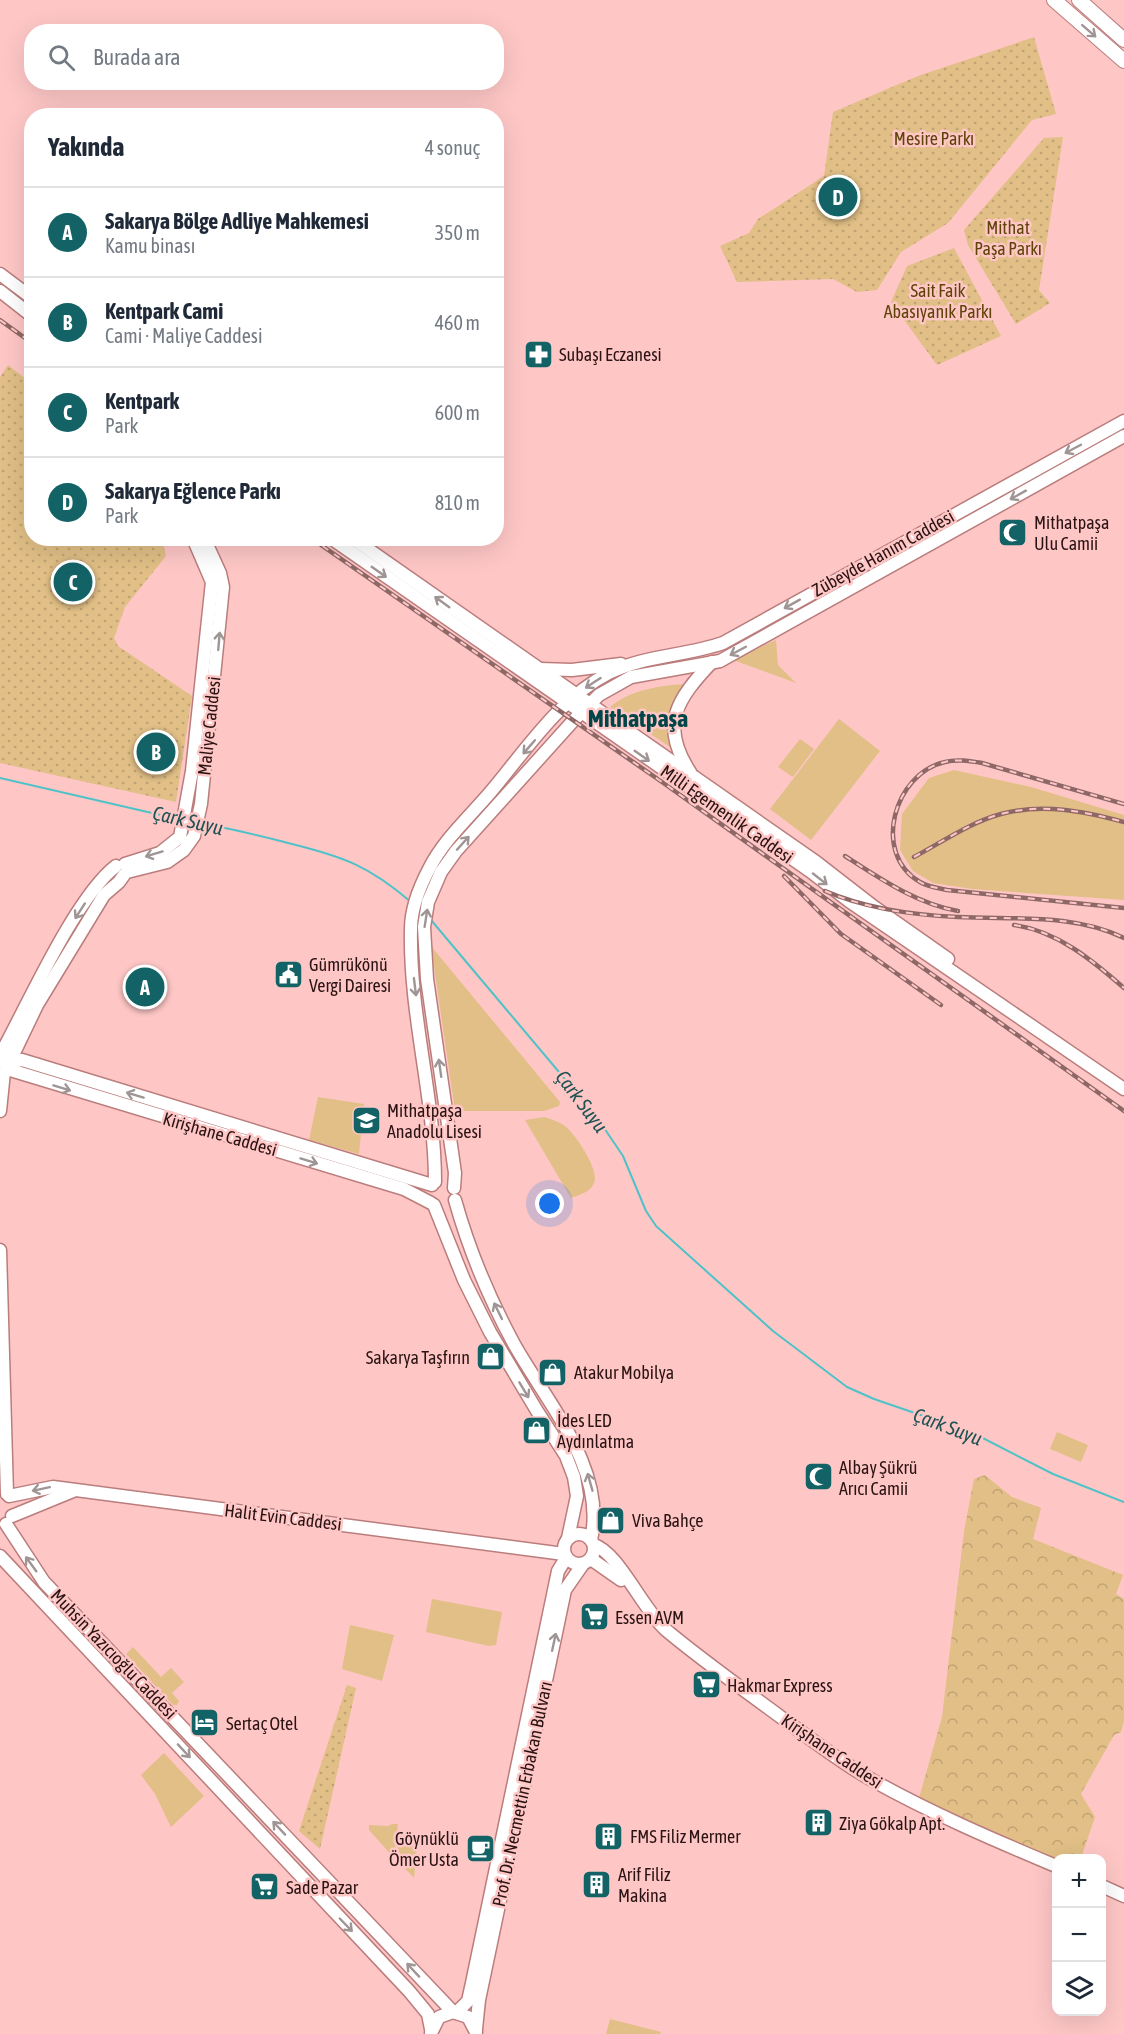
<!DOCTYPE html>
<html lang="tr">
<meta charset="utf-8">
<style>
body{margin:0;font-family:"Asap Condensed",sans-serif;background:#f6f6f7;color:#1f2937}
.controls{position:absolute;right:18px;bottom:18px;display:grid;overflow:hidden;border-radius:12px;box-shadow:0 6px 24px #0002}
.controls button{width:54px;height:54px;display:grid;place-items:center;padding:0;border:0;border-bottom:2px solid #e0e1e3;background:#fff;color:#1f2937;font:30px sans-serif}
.you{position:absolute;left:550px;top:1204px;width:21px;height:21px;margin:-15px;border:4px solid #fff;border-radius:50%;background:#1a73e8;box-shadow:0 0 0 9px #1a73e833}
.badge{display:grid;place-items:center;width:39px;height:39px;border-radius:50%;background:#126266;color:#fff;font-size:20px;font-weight:700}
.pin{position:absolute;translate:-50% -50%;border:3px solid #fff;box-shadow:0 2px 6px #0006}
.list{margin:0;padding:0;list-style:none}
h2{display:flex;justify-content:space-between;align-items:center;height:78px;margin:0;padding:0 24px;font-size:26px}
h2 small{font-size:20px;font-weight:400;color:#747a83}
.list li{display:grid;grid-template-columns:39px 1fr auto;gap:18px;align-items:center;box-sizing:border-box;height:90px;padding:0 24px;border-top:2px solid #e0e1e3}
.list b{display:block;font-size:22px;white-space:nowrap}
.list p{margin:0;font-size:20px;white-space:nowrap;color:#747a83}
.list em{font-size:20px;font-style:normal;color:#747a83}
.icon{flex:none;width:33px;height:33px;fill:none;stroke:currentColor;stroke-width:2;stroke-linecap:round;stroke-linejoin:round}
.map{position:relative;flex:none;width:1124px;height:2034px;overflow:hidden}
.search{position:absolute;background:#fff;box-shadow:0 6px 24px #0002;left:24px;top:24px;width:480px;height:66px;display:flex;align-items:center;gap:15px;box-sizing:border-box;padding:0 21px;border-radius:24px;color:#747a83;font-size:22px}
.panel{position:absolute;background:#fff;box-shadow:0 6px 24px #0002;left:24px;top:108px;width:480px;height:438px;border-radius:24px}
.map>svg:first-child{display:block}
.grass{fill:#e1bf86}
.forest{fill:url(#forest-crowns)}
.park{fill:url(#park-dots)}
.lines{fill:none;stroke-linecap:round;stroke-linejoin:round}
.stream{stroke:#4fc2c8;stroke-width:2}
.secondary-casing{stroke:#bb7c7c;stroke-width:15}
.primary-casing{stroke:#bb7c7c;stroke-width:16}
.secondary{stroke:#fff;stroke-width:12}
.primary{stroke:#fff;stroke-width:14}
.rail-casing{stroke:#8e6867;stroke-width:4.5}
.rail{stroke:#fec7c6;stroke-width:2;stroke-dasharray:7;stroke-linecap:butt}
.oneway{stroke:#a09595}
.labels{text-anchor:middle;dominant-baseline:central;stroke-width:5;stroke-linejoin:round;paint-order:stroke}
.park-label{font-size:18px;fill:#5f4308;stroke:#fec7c6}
.poi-label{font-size:18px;fill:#2b1313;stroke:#fec7c6;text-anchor:start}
.street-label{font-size:18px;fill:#2b1313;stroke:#fec7c6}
.water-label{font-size:20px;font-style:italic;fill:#205254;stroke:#fec7c6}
.district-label{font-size:24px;font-weight:bold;fill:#004548;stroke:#fec7c6}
</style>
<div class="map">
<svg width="1124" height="2034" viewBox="0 0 1124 2034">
<defs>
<pattern id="forest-crowns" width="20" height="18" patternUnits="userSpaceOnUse" patternTransform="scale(1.5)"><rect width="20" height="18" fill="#e1bf86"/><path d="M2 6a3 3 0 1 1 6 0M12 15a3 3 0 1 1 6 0" fill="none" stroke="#c1a373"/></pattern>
<pattern id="park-dots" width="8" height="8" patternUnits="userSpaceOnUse" patternTransform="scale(1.5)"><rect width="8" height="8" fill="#e1bf86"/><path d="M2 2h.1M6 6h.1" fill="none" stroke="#c1a373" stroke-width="1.8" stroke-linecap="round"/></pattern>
</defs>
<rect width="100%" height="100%" fill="#fec7c6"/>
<g class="grass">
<path d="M776,640L778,665L796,683L733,660Z"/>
<path d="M684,684C670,701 663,725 670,747L610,707C631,690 657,686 684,684Z"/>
<path d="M839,719L880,751L811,840L770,809Z"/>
<path d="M800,739L814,749L793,777L778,767Z"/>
<path d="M954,770L1031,787L1124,815V900L972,889L933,883L913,871L900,850L902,814L929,778Z"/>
<path d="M431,946L560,1102L559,1106L544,1111H455Z"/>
<path d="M318,1097L364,1104L359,1154L309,1140Z"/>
<path d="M544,1117C552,1119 560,1122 566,1127C576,1135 600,1171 594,1183C591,1192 579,1195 571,1198L525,1120Z"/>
<path d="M1057,1432L1088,1445L1081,1462L1050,1449Z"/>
<path d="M432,1599L502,1612L496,1645L489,1646L426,1632Z"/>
<path d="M350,1625L394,1635L382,1681L342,1669Z"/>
<path d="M133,1647L161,1677L171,1668L184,1682L172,1693L179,1701L177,1705H173L126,1654Z"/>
<path d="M164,1753L204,1796L171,1827L155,1794L141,1775Z"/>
<path d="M392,1824H398L394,1858L369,1830V1825L388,1826Z"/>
<path d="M399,1834L418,1838L414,1878L396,1859Z"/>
<path d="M610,2019L661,2032L660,2034H606Z"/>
</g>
<path class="forest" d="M985,1475L1012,1497L1041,1508L1033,1539L1123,1575L1116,1594L1124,1599V1721L1121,1732L1114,1735L1081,1794L1095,1817L1081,1858L1056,1859L919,1798L942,1717L964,1531L974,1479Z"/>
<g class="park">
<path d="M1034,37L1056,114L1032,120L948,223L901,252L877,290L857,292L833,279L737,282L720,246L749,233L758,219L824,176L833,112L918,76Z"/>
<path d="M1063,137L1039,290L1050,303L1016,324L968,245L964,230L1044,138Z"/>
<path d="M954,248L1001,336L937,365L891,302L907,266Z"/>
<path d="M8,365L31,383L32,538L162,539L166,556L125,607L114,638L118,646L192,696L176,802L0,763V377Z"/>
<path d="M347,1685L356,1688L320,1849L299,1831Z"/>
</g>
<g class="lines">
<g class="stream">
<path d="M0,778L178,819"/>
<path d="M201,824C232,828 261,836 292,844C344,857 369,866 411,902"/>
<path d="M431,920L596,1116L623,1156L646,1211L656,1226L773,1331L847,1387L874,1399L973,1433L1053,1474L1124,1502"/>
</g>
<defs>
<g id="secondary">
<path d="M0,274L32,298"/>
<path d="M0,291L32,316"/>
<path d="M331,538L810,871L849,901L1124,1089"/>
<path d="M352,538L816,862L874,907L948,959"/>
<path d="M540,669L572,670L621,664"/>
<path d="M690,772C659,725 677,699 712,662"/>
<path d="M125,864L160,853L180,837L192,771L212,582L193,538"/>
<path d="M127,872L167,862L184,850L194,836L201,804L223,587L220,573L204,538"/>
<path d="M1,1061L4,1048C30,1000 76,897 116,866"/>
<path d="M6,1063L22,1060L432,1185"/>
<path d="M6,1063L15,1051L37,1005L104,895L119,882L124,875"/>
<path d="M7,1069L404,1189L431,1203"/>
<path d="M0,1111L4,1072"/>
<path d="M435,1182C435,1098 409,1014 411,929C411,908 419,888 429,869C443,841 468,818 488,795C524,753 559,698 609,673C645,655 686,656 723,643L1124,421"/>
<path d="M454,1188L455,1173L427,979L424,927L428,902L441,872L456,851L573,721L599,695L631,677L720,661L1124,436"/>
<path d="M455,1200C469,1250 489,1298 514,1344C547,1403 607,1469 591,1540"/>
<path d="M434,1205L464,1280L490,1332L537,1411L566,1456L574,1477L577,1496L568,1538"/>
<path d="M0,1250L7,1494"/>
<path d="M9,1496L53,1487L564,1554"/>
<path d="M12,1516L73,1491"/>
<path d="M6,1524L44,1582L453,2012"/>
<circle cx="579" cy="1549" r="15"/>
<path d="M594,1545C617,1551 644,1611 666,1630C703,1661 743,1689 782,1718C811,1739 840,1762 872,1780C931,1813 994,1840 1056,1866"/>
<path d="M0,1556L409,1991L428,2014L431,2029"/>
<path d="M591,1559L621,1580"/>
<path d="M1102,1886L1124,1896"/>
<path d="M456,2013L468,2001L472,1983L558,1571L566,1558"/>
<path d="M476,2029L479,2000L565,1590L583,1564"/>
<path d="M431,2033L439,2017L453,2012L468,2017L476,2032"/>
</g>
<g id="primary">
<path d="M1054,0L1124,61"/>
<path d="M1079,0L1124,40"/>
</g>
</defs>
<use href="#secondary" class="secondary-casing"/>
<use href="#primary" class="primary-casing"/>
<use href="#secondary" class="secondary"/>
<use href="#primary" class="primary"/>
<defs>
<g id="rail">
<path d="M0,320L32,343"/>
<path d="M311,538L662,782L1124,1111"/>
<path d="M1124,804L982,763C969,761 957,759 945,762C894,773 871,854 920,882C928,887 938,888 947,890L1124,908"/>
<path d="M845,856C879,878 917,904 958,911"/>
<path d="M914,857C942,842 971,822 1001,814C1043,803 1083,811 1124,822"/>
<path d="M784,876L841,934L941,1005"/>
<path d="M825,891C867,909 912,915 958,917C1014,920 1072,913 1124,938"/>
<path d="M1014,925C1057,931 1092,960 1124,988"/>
</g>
</defs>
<use href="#rail" class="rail-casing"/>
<use href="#rail" class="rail"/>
</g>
<defs><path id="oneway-shaft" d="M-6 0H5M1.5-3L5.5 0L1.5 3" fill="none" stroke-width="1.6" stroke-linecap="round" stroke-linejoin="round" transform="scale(1.5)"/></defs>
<g class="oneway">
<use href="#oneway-shaft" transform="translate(1089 31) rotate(41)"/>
<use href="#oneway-shaft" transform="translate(1073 449) rotate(152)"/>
<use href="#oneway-shaft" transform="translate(1018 495) rotate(151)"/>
<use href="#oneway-shaft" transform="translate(379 572) rotate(35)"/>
<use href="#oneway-shaft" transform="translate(442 602) rotate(-144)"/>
<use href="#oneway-shaft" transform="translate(792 604) rotate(151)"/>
<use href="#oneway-shaft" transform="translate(219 641) rotate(-85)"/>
<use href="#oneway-shaft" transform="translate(738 651) rotate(152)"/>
<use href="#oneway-shaft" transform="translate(593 683) rotate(147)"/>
<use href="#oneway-shaft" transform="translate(529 747) rotate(131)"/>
<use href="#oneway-shaft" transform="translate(642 756) rotate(35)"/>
<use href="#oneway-shaft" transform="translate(463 843) rotate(-48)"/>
<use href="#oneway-shaft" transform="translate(154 854) rotate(163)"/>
<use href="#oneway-shaft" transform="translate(820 879) rotate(38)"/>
<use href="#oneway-shaft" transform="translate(80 911) rotate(123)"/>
<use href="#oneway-shaft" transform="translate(426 918) rotate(-81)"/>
<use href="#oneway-shaft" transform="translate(415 987) rotate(83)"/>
<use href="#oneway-shaft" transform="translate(440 1068) rotate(-98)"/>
<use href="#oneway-shaft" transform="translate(62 1088) rotate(17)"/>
<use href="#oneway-shaft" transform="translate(135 1095) rotate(-163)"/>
<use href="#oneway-shaft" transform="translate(309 1161) rotate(17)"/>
<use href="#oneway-shaft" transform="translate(498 1311) rotate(-116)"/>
<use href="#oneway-shaft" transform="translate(524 1390) rotate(59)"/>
<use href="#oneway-shaft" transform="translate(590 1482) rotate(-106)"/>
<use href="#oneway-shaft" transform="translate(41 1489) rotate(168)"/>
<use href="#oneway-shaft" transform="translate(31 1564) rotate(-126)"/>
<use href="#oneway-shaft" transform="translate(554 1642) rotate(-78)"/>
<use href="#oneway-shaft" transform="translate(184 1751) rotate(47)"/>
<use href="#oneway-shaft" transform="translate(279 1828) rotate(-133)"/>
<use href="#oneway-shaft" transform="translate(346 1925) rotate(46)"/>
<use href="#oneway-shaft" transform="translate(413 1970) rotate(-133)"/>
</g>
<defs>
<symbol id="pharmacy-square" viewBox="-11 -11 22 22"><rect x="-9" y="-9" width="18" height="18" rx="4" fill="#126266" stroke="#fec7c6"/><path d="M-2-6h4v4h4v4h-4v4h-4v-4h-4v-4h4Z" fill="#fff"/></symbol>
<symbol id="mosque-square" viewBox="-11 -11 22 22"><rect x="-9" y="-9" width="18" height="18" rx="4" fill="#126266" stroke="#fec7c6"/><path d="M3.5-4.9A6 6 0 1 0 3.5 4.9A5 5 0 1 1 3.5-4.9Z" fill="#fff"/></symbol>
<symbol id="civic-square" viewBox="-11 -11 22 22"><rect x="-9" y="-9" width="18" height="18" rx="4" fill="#126266" stroke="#fec7c6"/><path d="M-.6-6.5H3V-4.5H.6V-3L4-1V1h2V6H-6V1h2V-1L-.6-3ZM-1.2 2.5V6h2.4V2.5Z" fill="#fff"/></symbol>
<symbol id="school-square" viewBox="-11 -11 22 22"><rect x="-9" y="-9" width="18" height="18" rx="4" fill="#126266" stroke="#fec7c6"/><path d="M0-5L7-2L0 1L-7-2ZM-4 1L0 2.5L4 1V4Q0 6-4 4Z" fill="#fff"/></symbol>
<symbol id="shop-square" viewBox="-11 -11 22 22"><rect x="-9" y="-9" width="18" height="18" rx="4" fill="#126266" stroke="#fec7c6"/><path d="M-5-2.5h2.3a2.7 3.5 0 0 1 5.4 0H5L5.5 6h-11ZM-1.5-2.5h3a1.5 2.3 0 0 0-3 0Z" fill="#fff"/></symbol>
<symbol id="supermarket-square" viewBox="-11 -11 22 22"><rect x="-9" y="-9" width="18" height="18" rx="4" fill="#126266" stroke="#fec7c6"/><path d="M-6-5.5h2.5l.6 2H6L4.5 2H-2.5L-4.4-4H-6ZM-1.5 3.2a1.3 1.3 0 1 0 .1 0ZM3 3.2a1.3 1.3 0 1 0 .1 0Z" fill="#fff"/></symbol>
<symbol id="hotel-square" viewBox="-11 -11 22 22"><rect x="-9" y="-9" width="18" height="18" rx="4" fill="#126266" stroke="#fec7c6"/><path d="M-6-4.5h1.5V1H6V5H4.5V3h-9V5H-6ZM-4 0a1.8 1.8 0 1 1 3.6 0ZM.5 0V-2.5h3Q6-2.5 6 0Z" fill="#fff"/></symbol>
<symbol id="building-square" viewBox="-11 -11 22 22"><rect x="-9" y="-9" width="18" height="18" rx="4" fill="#126266" stroke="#fec7c6"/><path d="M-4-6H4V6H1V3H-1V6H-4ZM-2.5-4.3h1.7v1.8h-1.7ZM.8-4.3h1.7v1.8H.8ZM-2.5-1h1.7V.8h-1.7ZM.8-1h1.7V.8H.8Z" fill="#fff"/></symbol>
<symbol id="cafe-square" viewBox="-11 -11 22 22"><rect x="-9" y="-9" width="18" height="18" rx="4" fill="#126266" stroke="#fec7c6"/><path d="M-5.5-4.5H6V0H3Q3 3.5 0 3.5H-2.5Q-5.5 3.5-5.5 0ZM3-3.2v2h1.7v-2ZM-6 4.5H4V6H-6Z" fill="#fff"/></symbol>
</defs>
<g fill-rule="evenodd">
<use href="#pharmacy-square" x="522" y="338" width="33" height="33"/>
<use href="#mosque-square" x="996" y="516" width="33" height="33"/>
<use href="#civic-square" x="272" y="958" width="33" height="33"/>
<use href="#school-square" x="350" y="1104" width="33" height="33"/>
<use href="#shop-square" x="474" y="1340" width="33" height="33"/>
<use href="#shop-square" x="536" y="1356" width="33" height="33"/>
<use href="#shop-square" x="520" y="1414" width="33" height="33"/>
<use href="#mosque-square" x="802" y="1460" width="33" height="33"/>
<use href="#shop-square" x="594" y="1504" width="33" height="33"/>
<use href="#supermarket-square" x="578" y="1600" width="33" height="33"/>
<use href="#supermarket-square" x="690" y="1668" width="33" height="33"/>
<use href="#hotel-square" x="188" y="1706" width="33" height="33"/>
<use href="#building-square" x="802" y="1806" width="33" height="33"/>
<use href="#building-square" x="592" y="1820" width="33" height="33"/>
<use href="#cafe-square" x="464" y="1832" width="33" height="33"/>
<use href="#building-square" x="580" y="1868" width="33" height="33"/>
<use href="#supermarket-square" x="248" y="1870" width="33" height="33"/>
</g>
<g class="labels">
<g class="park-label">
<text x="934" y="138">Mesire Parkı</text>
<text x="1008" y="227">Mithat<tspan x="1008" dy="21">Paşa Parkı</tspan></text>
<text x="938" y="290">Sait Faik<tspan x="938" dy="21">Abasıyanık Parkı</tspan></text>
</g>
<g class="poi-label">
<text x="559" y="354">Subaşı Eczanesi</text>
<text x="1034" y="522">Mithatpaşa<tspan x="1034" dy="21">Ulu Camii</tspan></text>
<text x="309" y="964">Gümrükönü<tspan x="309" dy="21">Vergi Dairesi</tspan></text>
<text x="387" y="1110">Mithatpaşa<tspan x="387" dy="21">Anadolu Lisesi</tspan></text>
<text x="470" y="1357" text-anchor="end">Sakarya Taşfırın</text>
<text x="574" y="1372">Atakur Mobilya</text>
<text x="557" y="1420">İdes LED<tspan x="557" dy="21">Aydınlatma</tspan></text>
<text x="839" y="1467">Albay Şükrü<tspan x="839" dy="21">Arıcı Camii</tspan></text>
<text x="632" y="1520">Viva Bahçe</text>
<text x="615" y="1617">Essen AVM</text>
<text x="727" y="1685">Hakmar Express</text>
<text x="226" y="1723">Sertaç Otel</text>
<text x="839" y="1823">Ziya Gökalp Apt.</text>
<text x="630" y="1836">FMS Filiz Mermer</text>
<text x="459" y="1838" text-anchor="end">Göynüklü<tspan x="459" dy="21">Ömer Usta</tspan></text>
<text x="618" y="1874">Arif Filiz<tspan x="618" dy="21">Makina</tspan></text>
<text x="286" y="1887">Sade Pazar</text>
</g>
<g class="street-label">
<text transform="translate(883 553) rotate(-29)">Zübeyde Hanım Caddesi</text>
<text transform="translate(209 726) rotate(-84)">Maliye Caddesi</text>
<text transform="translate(727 814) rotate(35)">Milli Egemenlik Caddesi</text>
<text transform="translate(220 1134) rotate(16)">Kirişhane Caddesi</text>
<text transform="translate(283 1517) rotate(7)">Halit Evin Caddesi</text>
<text transform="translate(114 1654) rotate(46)">Muhsin Yazıcıoğlu Caddesi</text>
<text transform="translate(832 1751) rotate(34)">Kirişhane Caddesi</text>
<text transform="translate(522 1794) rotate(-78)">Prof. Dr. Necmettin Erbakan Bulvarı</text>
</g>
<g class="water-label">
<text transform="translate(188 820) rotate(13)">Çark Suyu</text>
<text transform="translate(582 1101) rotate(53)">Çark Suyu</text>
<text transform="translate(948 1426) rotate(21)">Çark Suyu</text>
</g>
<g class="district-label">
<text x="638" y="718">Mithatpaşa</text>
</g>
</g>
</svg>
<div class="controls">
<button>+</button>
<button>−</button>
<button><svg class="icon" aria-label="layers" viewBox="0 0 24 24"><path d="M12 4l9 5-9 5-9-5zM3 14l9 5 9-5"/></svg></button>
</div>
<div class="you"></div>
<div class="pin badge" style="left:145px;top:987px">A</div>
<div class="pin badge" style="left:156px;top:752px">B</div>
<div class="pin badge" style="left:73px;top:582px">C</div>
<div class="pin badge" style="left:838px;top:197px">D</div>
<div class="search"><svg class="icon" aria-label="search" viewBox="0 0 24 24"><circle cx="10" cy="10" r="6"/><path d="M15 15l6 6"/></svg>Burada ara</div>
<section class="panel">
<h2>Yakında<small>4 sonuç</small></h2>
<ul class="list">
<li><span class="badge">A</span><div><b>Sakarya Bölge Adliye Mahkemesi</b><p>Kamu binası</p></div><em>350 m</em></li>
<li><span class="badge">B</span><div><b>Kentpark Cami</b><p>Cami · Maliye Caddesi</p></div><em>460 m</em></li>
<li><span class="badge">C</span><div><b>Kentpark</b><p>Park</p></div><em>600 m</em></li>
<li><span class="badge">D</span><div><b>Sakarya Eğlence Parkı</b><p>Park</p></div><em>810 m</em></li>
</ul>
</section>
</div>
